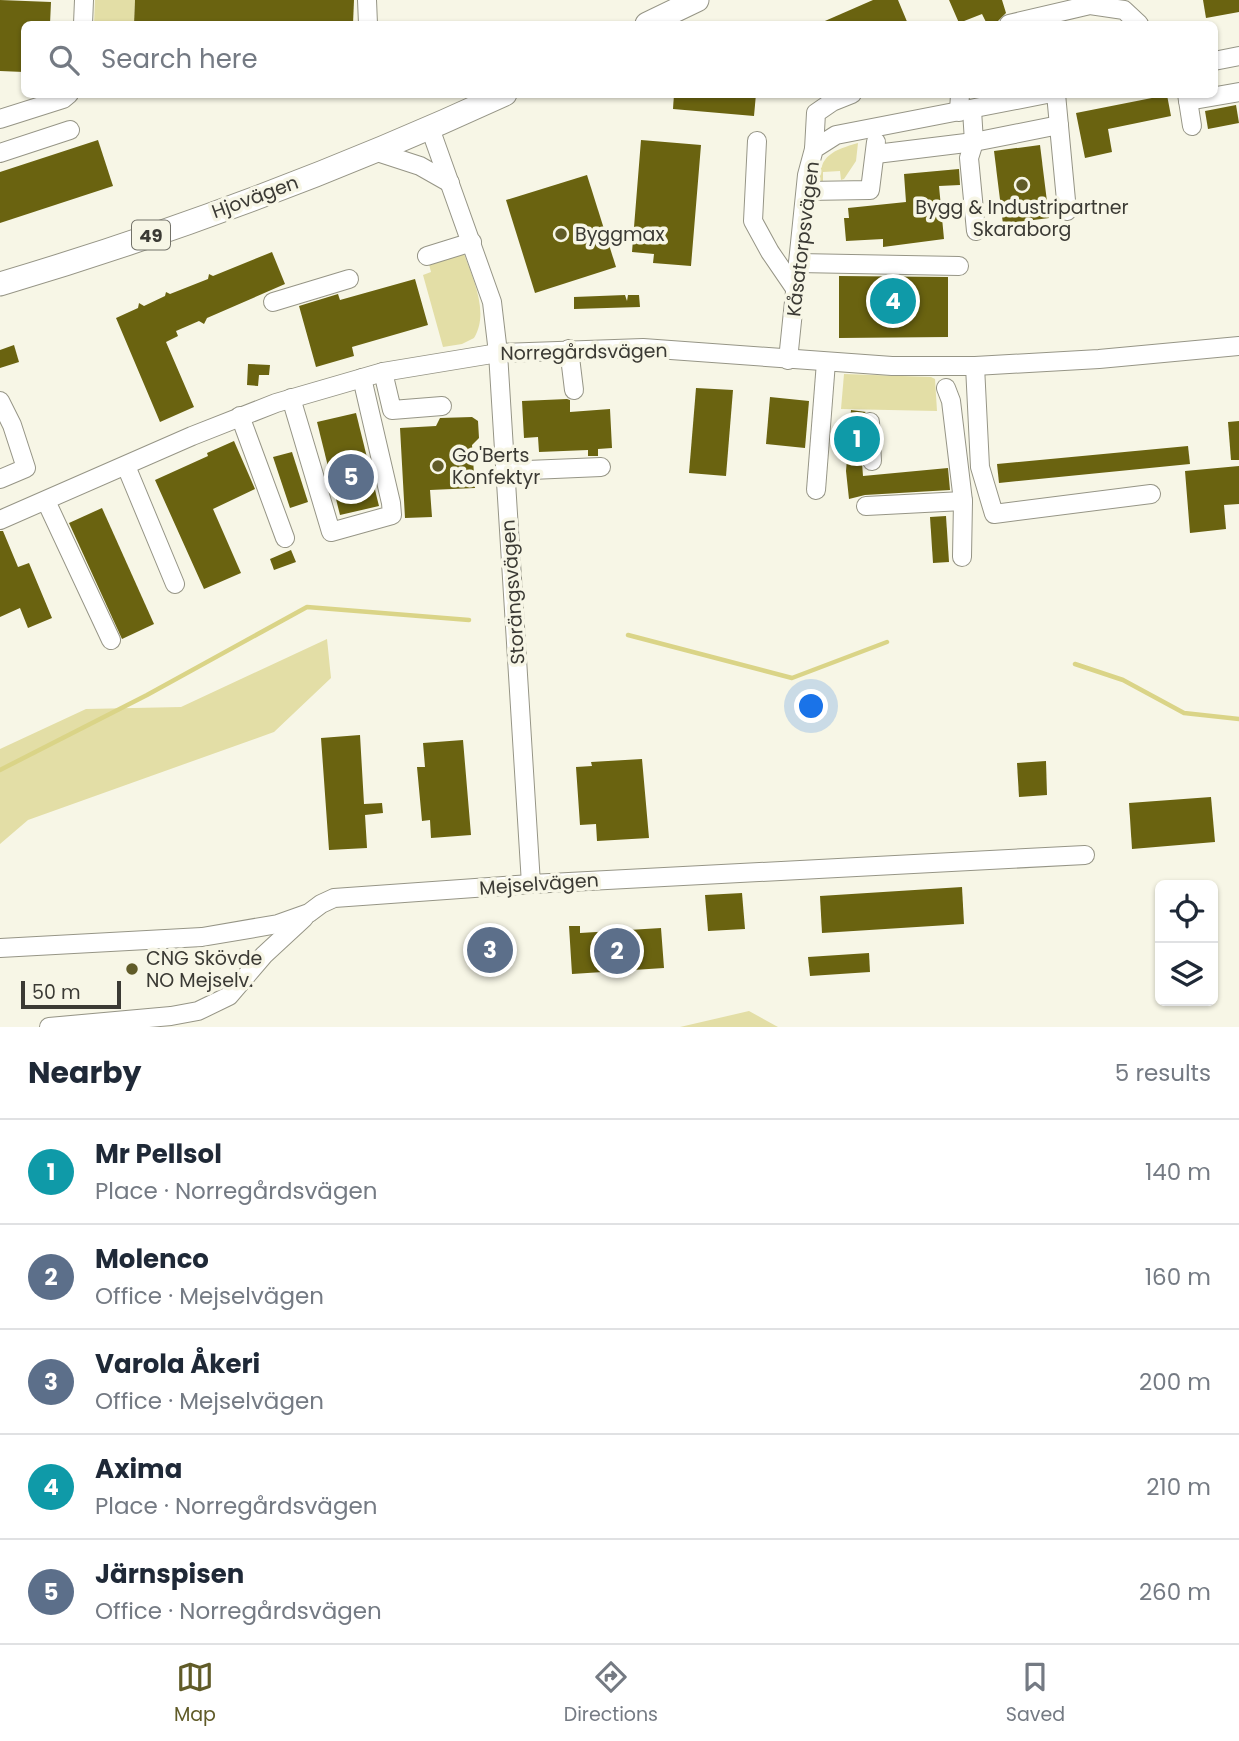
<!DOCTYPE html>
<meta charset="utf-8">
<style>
body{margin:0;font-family:Poppins,sans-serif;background:#f2f2f3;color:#1f2937}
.controls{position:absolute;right:21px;bottom:21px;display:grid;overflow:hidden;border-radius:10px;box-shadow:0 2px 5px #0004}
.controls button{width:63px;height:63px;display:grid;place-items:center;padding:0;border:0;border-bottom:2px solid #e0e1e3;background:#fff;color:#1f2937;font:35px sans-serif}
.scale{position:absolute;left:21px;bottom:18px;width:100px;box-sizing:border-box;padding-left:7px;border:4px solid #3b3a34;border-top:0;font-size:19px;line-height:24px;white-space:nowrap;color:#3b3a34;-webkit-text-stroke:5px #f7f6e6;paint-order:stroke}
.you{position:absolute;left:812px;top:707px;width:24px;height:24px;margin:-18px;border:5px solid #fff;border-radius:50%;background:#1a73e8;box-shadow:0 0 0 10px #1a73e833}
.badge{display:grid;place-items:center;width:46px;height:46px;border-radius:50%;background:#605b28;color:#fff;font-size:23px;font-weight:700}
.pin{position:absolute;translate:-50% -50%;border:4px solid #fff;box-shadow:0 2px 7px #0006}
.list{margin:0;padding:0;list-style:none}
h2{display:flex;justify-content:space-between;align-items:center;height:91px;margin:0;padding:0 28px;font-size:30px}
h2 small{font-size:23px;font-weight:400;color:#747a83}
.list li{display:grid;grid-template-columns:46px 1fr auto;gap:21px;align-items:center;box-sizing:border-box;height:105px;padding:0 28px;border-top:2px solid #e0e1e3}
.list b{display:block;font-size:26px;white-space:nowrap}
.list p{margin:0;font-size:23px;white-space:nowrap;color:#747a83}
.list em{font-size:23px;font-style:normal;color:#747a83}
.icon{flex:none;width:38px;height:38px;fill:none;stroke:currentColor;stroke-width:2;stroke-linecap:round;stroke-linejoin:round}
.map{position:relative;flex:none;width:1239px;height:1027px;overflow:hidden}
.search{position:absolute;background:#fff;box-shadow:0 2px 5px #0004;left:21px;right:21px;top:21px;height:77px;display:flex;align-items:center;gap:18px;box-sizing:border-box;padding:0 24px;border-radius:10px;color:#747a83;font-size:26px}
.sheet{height:616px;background:#fff}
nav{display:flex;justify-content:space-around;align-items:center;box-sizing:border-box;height:98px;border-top:2px solid #e0e1e3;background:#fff;font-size:19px;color:#747a83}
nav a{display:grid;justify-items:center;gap:4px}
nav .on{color:#605b28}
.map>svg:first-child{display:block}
.green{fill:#e3dea6}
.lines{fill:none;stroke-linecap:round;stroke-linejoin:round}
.stream{stroke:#dad487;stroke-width:4.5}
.building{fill:#6a6310}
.minor-casing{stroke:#969586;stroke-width:20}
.major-casing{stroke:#969586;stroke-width:25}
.minor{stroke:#fff;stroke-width:18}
.major{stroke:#fff;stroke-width:23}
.poi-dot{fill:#605b28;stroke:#f7f6e6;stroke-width:2.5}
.labels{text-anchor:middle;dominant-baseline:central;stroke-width:7;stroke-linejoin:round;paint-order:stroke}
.shield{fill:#f7f6e6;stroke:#737269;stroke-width:2}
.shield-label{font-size:18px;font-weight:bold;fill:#3b3a34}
.street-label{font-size:19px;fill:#3b3a34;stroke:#f7f6e6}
.poi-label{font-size:19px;fill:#3b3a34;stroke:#f7f6e6;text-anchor:start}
</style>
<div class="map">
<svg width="1239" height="1027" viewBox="0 0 1239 1027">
<rect width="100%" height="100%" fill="#f7f6e6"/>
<g class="green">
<path d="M95,0H135L134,24H94Z"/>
<path d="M858,143L856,161L844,179L841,180L840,171L823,172V183H819C819,155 834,150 858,143Z"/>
<path d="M463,251C472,277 490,312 474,338L462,344L443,347L423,275L431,272L428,260Z"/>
<path d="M844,374L931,377L935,379L937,411L841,409Z"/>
<path d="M327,639L331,678L274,732L28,820L0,844V749L86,709L181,707Z"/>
<path d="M749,1011L778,1027H680Z"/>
</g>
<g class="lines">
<g class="stream">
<path d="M628,635L792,678L887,642"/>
<path d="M1075,664L1123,680L1184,713L1239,719"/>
<path d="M0,770L147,695L307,607L469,620"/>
</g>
</g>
<g class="building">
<path d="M0,0L51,2L50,24H24V72L0,71Z"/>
<path d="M135,0H354L353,24H134Z"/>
<path d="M873,0H898L908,24H818Z"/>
<path d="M949,0H1002L1006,13L998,21L987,24L982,14L959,23Z"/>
<path d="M1203,0H1239V12L1206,18Z"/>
<path d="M674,94H756L754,116L673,109Z"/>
<path d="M1167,95L1171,116L1108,129L1112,152L1085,158L1076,113Z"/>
<path d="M1236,105L1239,123L1208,129L1205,111Z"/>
<path d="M98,140L113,186L0,223V172Z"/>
<path d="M641,140L701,145L691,266L653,263L654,254L632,252Z"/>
<path d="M1040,145L1049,218L1003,224L994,151Z"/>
<path d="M959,169L960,185L939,186L944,239L883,247V239L846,241L844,218H849L848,208L906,202L904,174Z"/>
<path d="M587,175L616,267L535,293L506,200Z"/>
<path d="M272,252L285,284L207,318L204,324L199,321L176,331L178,336L166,342L194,407L160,422L116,318L138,308L139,303L144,306L165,296L166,292L170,294L208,279L209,274L213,276Z"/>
<path d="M839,276L948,277V337L839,338Z"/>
<path d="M415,279L428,325L352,347L354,356L316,367L299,306L338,294L340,300Z"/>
<path d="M625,295L627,301L628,295H639L640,307L574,309V297Z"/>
<path d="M14,345L19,362L0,368V350Z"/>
<path d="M248,364L270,365L269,375H259L258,386L247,385Z"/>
<path d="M696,388L733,390L726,476L689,473Z"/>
<path d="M770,397L809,401L805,448L766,444Z"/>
<path d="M567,399L570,400V412L610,409L612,448L598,449V456H588V450L539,452L538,437L524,438L522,401Z"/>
<path d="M851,410L866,412L860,416L859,423L863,476L948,468L950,490L865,495L849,499L846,471Z"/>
<path d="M356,413L379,506L340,515L317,422Z"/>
<path d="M472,417L478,421L479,438L472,445L475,488L430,490L432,517L405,518L400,428L436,426L440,418Z"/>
<path d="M1239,421V460H1231L1228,422Z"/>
<path d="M234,441L255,489L213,509L241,573L204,589L155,480L208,456L207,453Z"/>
<path d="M1188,446L1190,464L999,483L997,464Z"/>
<path d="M292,452L308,502L290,508L273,457Z"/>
<path d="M1239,466V504L1224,505L1226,529L1190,533L1185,471Z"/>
<path d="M102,508L154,624L122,639L69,523Z"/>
<path d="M946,516L949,562L933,563L930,517Z"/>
<path d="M0,531H3L18,567L29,563L52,618L28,628L20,608L0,617Z"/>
<path d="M291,550L296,562L274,570L270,559Z"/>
<path d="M360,735L364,804L382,803L383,813L365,815L367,848L329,850L321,738Z"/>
<path d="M463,740L471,835L431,838L430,820L422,821L417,767H425L423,743Z"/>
<path d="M642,759L649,838L597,841L596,824L580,825L576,767L592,766L591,762Z"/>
<path d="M1046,761L1047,795L1019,797L1017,763Z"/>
<path d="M1211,797L1215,842L1132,849L1129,803Z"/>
<path d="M962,887L964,924L822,933L820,896Z"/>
<path d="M742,893L745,929L708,931L705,895Z"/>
<path d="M569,926H580V933L661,928L664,968L572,974Z"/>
<path d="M510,938L511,960L470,962L469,940Z"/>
<path d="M869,953L870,972L810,976L808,957Z"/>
</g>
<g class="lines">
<defs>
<g id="minor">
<path d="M367,0L368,24"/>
<path d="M83,24L84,0"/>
<path d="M1009,24L1090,5L1124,10L1139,24"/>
<path d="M1214,61L1239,56"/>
<path d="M1056,94L1067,211"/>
<path d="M1187,94L1192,126"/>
<path d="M1188,101L1239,92"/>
<path d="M972,110L974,142L969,158L976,231"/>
<path d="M959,112L960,94"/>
<path d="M0,119L63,99L69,94"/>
<path d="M430,128L492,302L498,353L531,884"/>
<path d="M757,141L753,221L770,252L796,290"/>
<path d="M814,149L816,113L832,102L852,94"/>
<path d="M374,151L420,166L450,183"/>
<path d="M0,153L70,130"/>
<path d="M876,154L974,142L1059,125"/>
<path d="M806,191L870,190L876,142"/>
<path d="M427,256L472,242"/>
<path d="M798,263L959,266"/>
<path d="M273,302L349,279"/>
<path d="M569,349L574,390"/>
<path d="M788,360L807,175L814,149L836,135L1047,94"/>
<path d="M975,366L980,467L994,514L1151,494"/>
<path d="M383,372L392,410L442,406"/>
<path d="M946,388L951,401L963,501L962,557"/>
<path d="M291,398L331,532L392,515L391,503L362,378"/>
<path d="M0,401L12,425L26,468L0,479"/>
<path d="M240,416L285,538"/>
<path d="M870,422L872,461"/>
<path d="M126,466L175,584"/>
<path d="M505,471L601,467"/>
<path d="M816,490L826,362"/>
<path d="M46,501L111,640"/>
<path d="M866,506L963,501"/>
<path d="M0,520L192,436L276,403L383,372L498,353L643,348L892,366H975L1099,359L1239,346"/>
<path d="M0,948L202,937L278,924L309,913L321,904L334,898L531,884L1085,855"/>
<path d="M49,1027L171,1016L198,1011L229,996L264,955L304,918"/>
</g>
<g id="major">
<path d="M647,24L697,0"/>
<path d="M0,284C172,233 342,169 505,94"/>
</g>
</defs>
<use href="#minor" class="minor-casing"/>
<use href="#major" class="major-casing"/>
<use href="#minor" class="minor"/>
<use href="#major" class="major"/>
</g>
<g class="poi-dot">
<circle cx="1022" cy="185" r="7"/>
<circle cx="561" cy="234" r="7"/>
<circle cx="438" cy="466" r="7"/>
<circle cx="132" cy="969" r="7"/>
</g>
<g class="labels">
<rect class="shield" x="132" y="220.5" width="38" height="29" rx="5"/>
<g class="shield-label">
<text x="151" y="235">49</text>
</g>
<g class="street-label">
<text transform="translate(255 197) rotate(-20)">Hjovägen</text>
<text transform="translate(803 239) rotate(-83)">Kåsatorpsvägen</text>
<text transform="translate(584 352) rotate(-1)">Norregårdsvägen</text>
<text transform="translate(513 592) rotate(-94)">Storängsvägen</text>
<text transform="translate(539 884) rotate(-4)">Mejselvägen</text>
</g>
<g class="poi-label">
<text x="1022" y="207" text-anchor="middle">Bygg &amp; Industripartner<tspan x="1022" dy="22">Skaraborg</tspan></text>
<text x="575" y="234">Byggmax</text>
<text x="452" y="455">Go'Berts<tspan x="452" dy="22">Konfektyr</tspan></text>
<text x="146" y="958">CNG Skövde<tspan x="146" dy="22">NO Mejselv.</tspan></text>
</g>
</g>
</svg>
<div class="controls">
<button><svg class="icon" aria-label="locate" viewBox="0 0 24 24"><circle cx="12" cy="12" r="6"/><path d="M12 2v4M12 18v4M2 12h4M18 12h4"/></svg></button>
<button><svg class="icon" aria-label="layers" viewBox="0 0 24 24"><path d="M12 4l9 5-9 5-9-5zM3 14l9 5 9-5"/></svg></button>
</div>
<div class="scale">50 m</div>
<div class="you"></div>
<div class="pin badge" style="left:857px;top:439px;background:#0f9aa8">1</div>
<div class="pin badge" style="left:617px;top:951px;background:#5c6f8a">2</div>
<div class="pin badge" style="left:490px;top:950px;background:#5c6f8a">3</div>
<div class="pin badge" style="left:893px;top:301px;background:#0f9aa8">4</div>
<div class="pin badge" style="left:351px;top:477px;background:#5c6f8a">5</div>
<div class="search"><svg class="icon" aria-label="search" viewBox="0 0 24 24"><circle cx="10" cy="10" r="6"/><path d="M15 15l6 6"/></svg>Search here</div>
</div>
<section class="sheet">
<h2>Nearby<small>5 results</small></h2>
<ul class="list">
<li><span class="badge" style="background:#0f9aa8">1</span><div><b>Mr Pellsol</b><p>Place · Norregårdsvägen</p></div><em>140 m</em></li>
<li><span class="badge" style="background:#5c6f8a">2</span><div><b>Molenco</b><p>Office · Mejselvägen</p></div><em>160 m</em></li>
<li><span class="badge" style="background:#5c6f8a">3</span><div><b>Varola Åkeri</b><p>Office · Mejselvägen</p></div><em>200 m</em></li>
<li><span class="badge" style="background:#0f9aa8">4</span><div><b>Axima</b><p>Place · Norregårdsvägen</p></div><em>210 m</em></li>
<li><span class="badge" style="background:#5c6f8a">5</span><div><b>Järnspisen</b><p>Office · Norregårdsvägen</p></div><em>260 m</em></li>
</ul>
</section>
<nav>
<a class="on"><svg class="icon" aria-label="map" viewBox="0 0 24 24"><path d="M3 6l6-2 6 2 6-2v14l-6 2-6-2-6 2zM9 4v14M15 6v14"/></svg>Map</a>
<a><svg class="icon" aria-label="directions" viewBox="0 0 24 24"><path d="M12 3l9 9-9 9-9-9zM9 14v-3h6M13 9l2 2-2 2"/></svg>Directions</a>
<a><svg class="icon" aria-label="saved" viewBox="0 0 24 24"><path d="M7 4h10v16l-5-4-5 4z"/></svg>Saved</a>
</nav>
